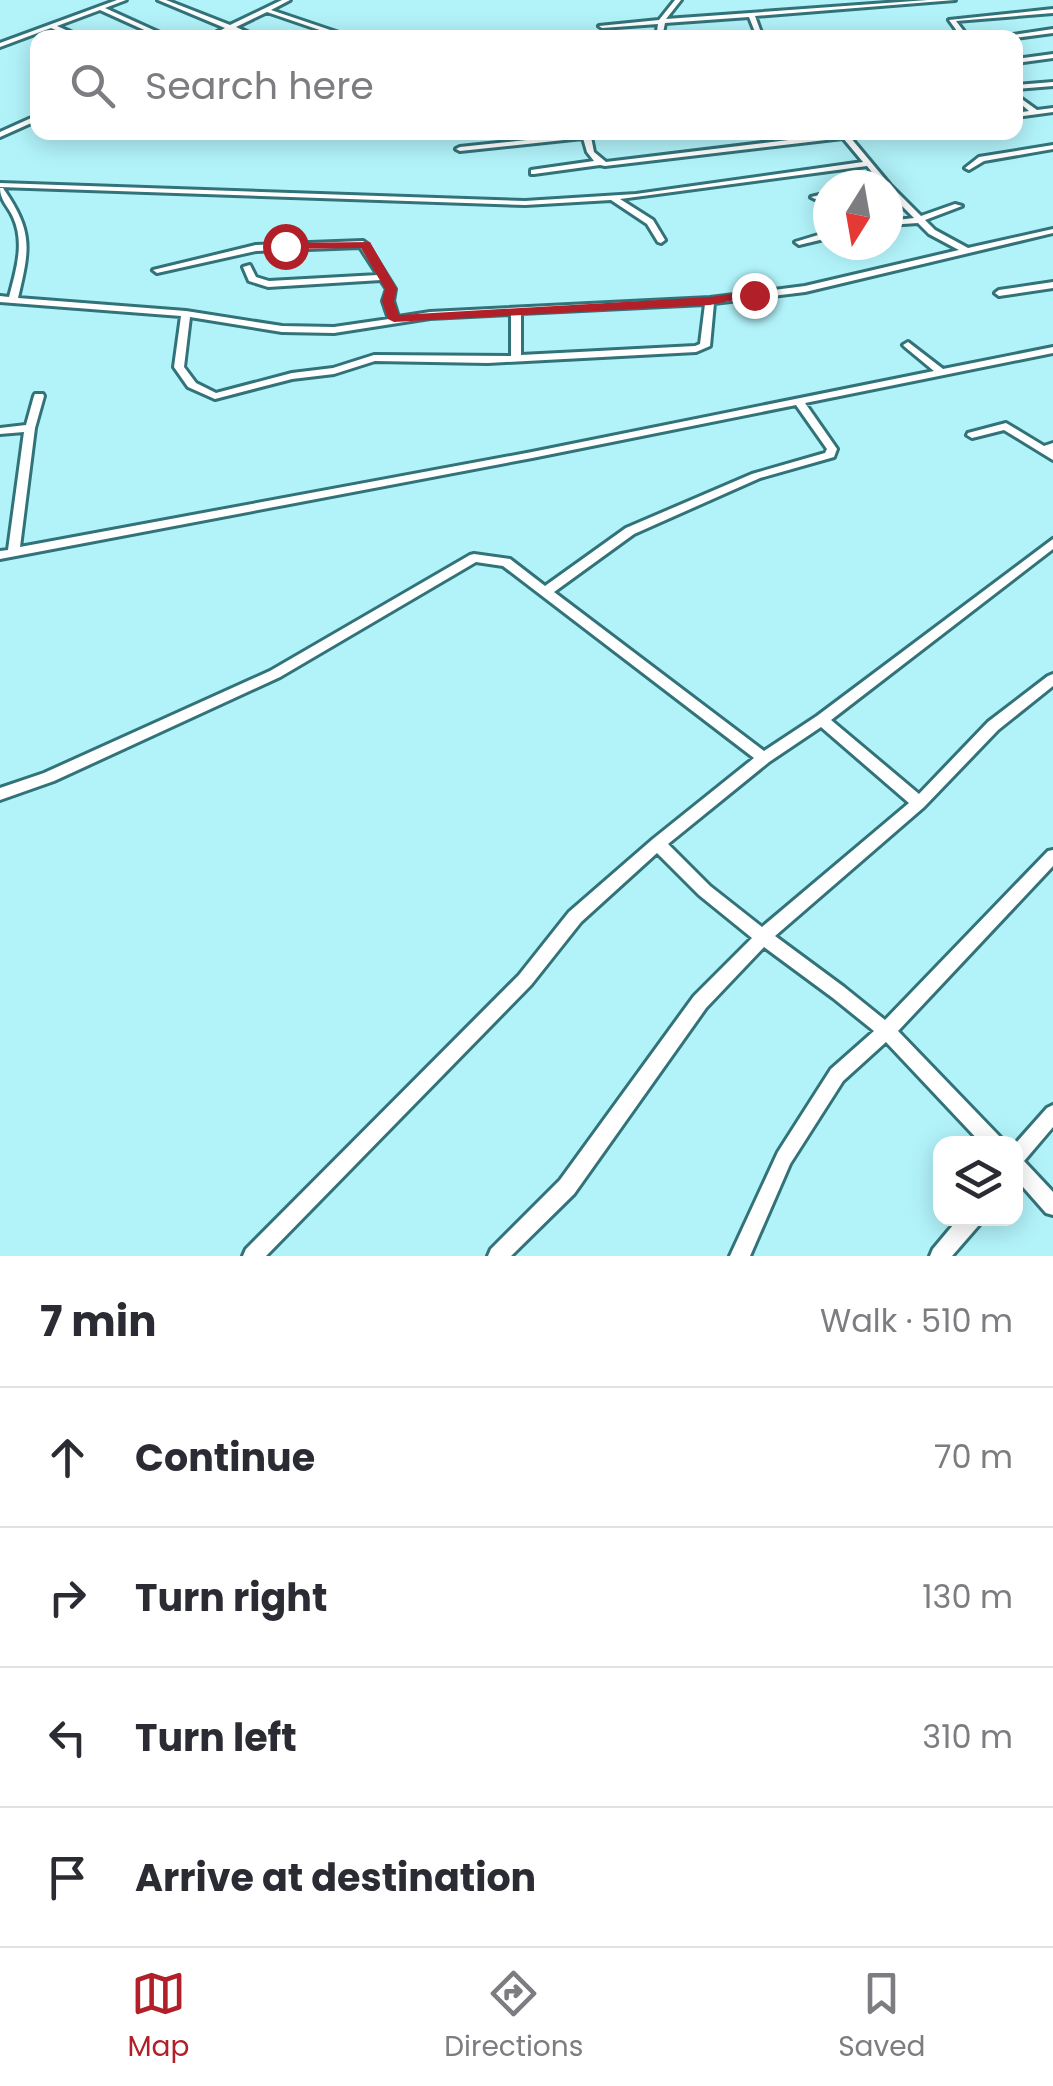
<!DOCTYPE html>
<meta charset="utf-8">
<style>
body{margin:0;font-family:Poppins,sans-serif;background:#f7f7f7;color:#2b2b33}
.controls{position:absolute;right:30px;bottom:30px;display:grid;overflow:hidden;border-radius:20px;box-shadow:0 5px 25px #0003}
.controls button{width:90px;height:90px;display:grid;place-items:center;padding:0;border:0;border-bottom:2px solid #e1e1e2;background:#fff;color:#2b2b33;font:50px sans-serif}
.compass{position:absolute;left:813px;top:170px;width:90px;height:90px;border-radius:50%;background:#fff;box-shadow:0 5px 25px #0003;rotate:191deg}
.stop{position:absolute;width:30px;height:30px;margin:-22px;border:8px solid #b12028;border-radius:50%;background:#fff}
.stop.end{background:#b12028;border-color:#fff;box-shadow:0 2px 10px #0008}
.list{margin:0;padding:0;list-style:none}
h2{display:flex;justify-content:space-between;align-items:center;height:130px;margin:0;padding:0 40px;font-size:42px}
h2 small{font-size:32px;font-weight:400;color:#7c7c81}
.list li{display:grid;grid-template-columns:65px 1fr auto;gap:30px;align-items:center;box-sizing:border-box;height:140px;padding:0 40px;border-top:2px solid #e1e1e2}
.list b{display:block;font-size:38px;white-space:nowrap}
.list em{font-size:32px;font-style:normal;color:#7c7c81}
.icon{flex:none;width:55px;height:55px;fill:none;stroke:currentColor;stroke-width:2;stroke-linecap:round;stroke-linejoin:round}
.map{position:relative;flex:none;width:1053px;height:1256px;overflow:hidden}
.search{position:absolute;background:#fff;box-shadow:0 5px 25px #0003;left:30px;right:30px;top:30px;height:110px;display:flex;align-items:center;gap:25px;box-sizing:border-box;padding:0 35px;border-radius:20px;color:#7c7c81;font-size:38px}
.sheet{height:690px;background:#fff}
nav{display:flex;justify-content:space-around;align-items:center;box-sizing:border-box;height:140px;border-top:2px solid #e1e1e2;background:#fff;font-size:28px;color:#7c7c81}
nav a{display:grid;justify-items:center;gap:5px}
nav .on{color:#b12028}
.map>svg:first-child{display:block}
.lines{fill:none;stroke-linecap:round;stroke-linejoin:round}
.street-casing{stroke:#327379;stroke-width:6}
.street{fill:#fff;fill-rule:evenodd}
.route{fill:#b12028}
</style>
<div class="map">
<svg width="1053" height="1256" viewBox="0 0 1053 1256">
<rect width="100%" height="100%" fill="#b2f3fa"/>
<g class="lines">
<defs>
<g id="street">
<path d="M117,0H126L105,8L171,38H162L100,10L57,26L84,38H74L51,28L0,47V43Z"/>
<path d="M158,0H166L230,25L282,0H290L271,10L354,38H343L267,12L236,27L260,38H250L231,30L215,38H206L225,28Z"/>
<path d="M675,0H681L666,19L928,0H955L755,16L763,38L757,37L749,17L665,23L662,38H656L658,24L602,28L599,26L659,20Z"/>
<path d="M1053,9V13L956,21L969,38H962L949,20Z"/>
<path d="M1053,29V33L1015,38H992Z"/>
<path d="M1053,54V58L1016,63V59Z"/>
<path d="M1053,82V86L1016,89V85Z"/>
<path d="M1016,95L1037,110L1053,108V112L1016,117V113L1029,111L1016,100Z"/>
<path d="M38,115V120L0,137V132Z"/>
<path d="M582,132H590L594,152L606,162L854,132H880L850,137L890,185L921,216L955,204L962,206L925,220L935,230L968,248L1053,229V233L805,292L714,303L710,346L696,352L488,363L375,361L334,374L292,379L215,399L188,387L174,367L181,316L0,302V296L9,297C16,270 25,243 13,217C8,206 0,200 0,188H3C33,232 30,247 18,298L186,311L282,326L334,327L389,319L383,301L387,289L381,280L268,287L249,281L243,267L250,265L256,277L269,281L378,275L360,247L256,251L157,273L153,270L256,245L363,241L367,244L395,289L393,301L398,317L430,312L710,298L805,286L959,250L929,234L918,223L888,225V221L914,218L888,192V185H882L867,166L620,199L653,220L665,240L661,243L658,242L647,224L611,200L525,205L0,187V183L525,201L636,194L863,162L843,138L605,166L600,165L534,174H531V170L594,161L587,152L583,138L460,151L456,149L460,147L582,134ZM705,304L700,344L695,346L521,355V313ZM511,314V356L374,355L333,368L292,373L216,393L196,383L184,367L190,317L282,332L334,333L430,318Z"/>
<path d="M1053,145V149L984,161L969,170L965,168L979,157Z"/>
<path d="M828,193V197L815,199L811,197Z"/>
<path d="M828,232V238L799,245L795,242Z"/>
<path d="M1053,282V288L999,296L995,293L999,290Z"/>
<path d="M908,342L943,369L1053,347V353L805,403L837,449L834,457L760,478L634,534L554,592L764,751L817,716L1053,539V549L831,720L919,794L988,722L1048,676L1053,674V686L998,730L924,807L775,936L844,987L885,1020L1048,851L1053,850V866L898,1031L1001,1138L1004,1144H982L886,1042L843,1081L790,1164L750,1256H730L778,1152L831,1069L874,1031L833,998L764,947L706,1008L574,1194L511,1256H488L491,1249L560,1180L694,996L752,938L699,895L657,853L581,922L531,985L266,1256H243L246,1249L519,975L569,912L653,839L754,758L503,566L476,562L280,677L54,781L0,800V788L44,773L270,671L470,555L474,554L510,559L545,586L626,528L752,474L825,453L827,449L796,405L532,458L0,559V551L8,550L24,432L0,434V428L26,425L34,396L35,394H43L44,396L35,428L20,547L532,452L934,371L905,347L903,345ZM821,727L909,803L762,927L710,886L668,844L769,762Z"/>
<path d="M1006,423L1044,446L1053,443V460L1004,430L972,438L967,435L968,433Z"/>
<path d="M1053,1105V1127L1024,1161L1053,1192V1215L1046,1213L1016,1179L1015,1144L1047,1108Z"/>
<path d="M959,1218H981L979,1225L952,1256H930L933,1249Z"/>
</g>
</defs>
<use href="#street" class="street-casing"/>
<use href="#street" class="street"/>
</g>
<path class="route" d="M370,242L397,289L394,301L399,315L710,297L754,291L760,295L710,305L394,322L388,319L382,301L385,289L361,248L285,249L280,246L285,243Z"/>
</svg>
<div class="controls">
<button><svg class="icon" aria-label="layers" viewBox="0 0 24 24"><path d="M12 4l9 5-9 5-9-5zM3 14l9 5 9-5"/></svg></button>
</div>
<svg class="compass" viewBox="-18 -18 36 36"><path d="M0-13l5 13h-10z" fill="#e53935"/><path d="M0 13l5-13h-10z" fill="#7c7c81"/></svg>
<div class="stop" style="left:285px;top:246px"></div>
<div class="stop end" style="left:754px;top:295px"></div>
<div class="search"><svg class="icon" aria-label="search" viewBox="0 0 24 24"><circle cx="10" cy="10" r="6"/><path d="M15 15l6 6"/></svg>Search here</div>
</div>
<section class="sheet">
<h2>7 min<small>Walk · 510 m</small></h2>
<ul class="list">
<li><svg class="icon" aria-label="ahead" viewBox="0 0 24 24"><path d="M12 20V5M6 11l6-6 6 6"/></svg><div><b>Continue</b></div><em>70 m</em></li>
<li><svg class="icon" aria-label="right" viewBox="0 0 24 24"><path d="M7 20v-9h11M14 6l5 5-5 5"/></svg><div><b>Turn right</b></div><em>130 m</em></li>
<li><svg class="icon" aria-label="left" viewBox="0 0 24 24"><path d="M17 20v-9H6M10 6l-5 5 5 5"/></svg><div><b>Turn left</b></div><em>310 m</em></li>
<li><svg class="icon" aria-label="arrive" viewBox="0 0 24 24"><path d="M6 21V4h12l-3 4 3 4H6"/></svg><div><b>Arrive at destination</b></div></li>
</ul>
</section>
<nav>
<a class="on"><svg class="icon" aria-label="map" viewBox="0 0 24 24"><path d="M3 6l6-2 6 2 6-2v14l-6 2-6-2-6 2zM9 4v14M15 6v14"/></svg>Map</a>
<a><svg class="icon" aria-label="directions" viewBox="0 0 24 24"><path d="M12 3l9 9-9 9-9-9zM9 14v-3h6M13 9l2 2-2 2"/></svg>Directions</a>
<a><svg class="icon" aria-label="saved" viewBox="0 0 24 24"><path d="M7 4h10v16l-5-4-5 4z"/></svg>Saved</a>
</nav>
